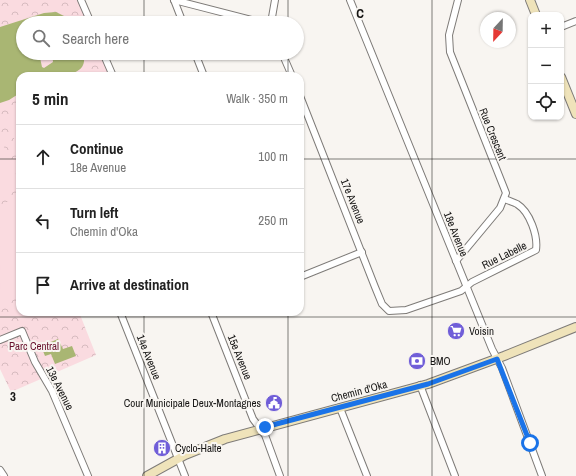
<!DOCTYPE html>
<meta charset="utf-8">
<style>
body{margin:0;font-family:"Archivo Narrow",sans-serif;background:#f2f2f2;color:#222}
.controls{position:absolute;right:12px;top:12px;display:grid;overflow:hidden;border-radius:8px;box-shadow:0 1px 3px #0004}
.controls button{width:36px;height:36px;display:grid;place-items:center;padding:0;border:0;border-bottom:1px solid #e0e0e0;background:#fff;color:#222;font:20px sans-serif}
.compass{position:absolute;left:480px;top:12px;width:36px;height:36px;border-radius:50%;background:#fff;box-shadow:0 1px 3px #0004;rotate:202deg}
.stop{position:absolute;width:12px;height:12px;margin:-9px;border:3px solid #1a73e8;border-radius:50%;background:#fff}
.stop.end{background:#1a73e8;border-color:#fff;box-shadow:0 1px 4px #0008}
.list{margin:0;padding:0;list-style:none}
h2{display:flex;justify-content:space-between;align-items:center;height:52px;margin:0;padding:0 16px;font-size:17px}
h2 small{font-size:13px;font-weight:400;color:#767676}
.list li{display:grid;grid-template-columns:26px 1fr auto;gap:12px;align-items:center;box-sizing:border-box;height:64px;padding:0 16px;border-top:1px solid #e0e0e0}
.list b{display:block;font-size:15px;white-space:nowrap}
.list p{margin:0;font-size:13px;white-space:nowrap;color:#767676}
.list em{font-size:13px;font-style:normal;color:#767676}
.icon{flex:none;width:22px;height:22px;fill:none;stroke:currentColor;stroke-width:2;stroke-linecap:round;stroke-linejoin:round}
.map{position:relative;flex:none;width:576px;height:476px;overflow:hidden}
.search{position:absolute;background:#fff;box-shadow:0 1px 3px #0004;left:16px;top:16px;width:288px;height:44px;display:flex;align-items:center;gap:10px;box-sizing:border-box;padding:0 14px;border-radius:22px;color:#767676;font-size:15px}
.panel{position:absolute;background:#fff;box-shadow:0 1px 3px #0004;left:16px;top:72px;width:288px;height:244px;border-radius:12px}
.map>svg:first-child{display:block}
.park{fill:url(#park-crowns)}
.pitch{fill:#fadbe0}
.water{fill:#a9b673}
.lines{fill:none;stroke-linecap:round;stroke-linejoin:round}
.street-casing{stroke:#7e7b78;stroke-width:8}
.secondary-casing{stroke:#7e7b78;stroke-width:10}
.street{stroke:#fff;stroke-width:6}
.secondary{stroke:#efe3ba;stroke-width:8}
.route{stroke:#1a73e8;stroke-width:5}
.grid{fill:none;stroke:#161514;stroke-width:1;stroke-opacity:0.55}
.labels{text-anchor:middle;dominant-baseline:central;stroke-width:4;stroke-linejoin:round;paint-order:stroke}
.street-label{font-size:11px;fill:#161514;stroke:#f8f5f1}
.poi-label{font-size:11px;fill:#161514;stroke:#f8f5f1;text-anchor:start}
.park-label{font-size:11px;fill:#68112d;stroke:#f8f5f1}
.grid-label{font-size:13px;text-anchor:middle;font-weight:bold;fill:#161514;stroke:#f8f5f1;stroke-width:4;stroke-linejoin:round;paint-order:stroke}
</style>
<div class="map">
<svg width="576" height="476" viewBox="0 0 576 476">
<defs>
<pattern id="park-crowns" width="20" height="18" patternUnits="userSpaceOnUse"><rect width="20" height="18" fill="#fadbe0"/><path d="M2 6a3 3 0 1 1 6 0M12 15a3 3 0 1 1 6 0" fill="none" stroke="#d6bbbf"/></pattern>
</defs>
<rect width="100%" height="100%" fill="#f8f5f1"/>
<path class="park" d="M0,0H81L91,23H23V53H103L113,76H20V312H79L96,355L11,392L0,369Z"/>
<g class="pitch">
<path d="M20,113V153L6,119Z"/>
<path d="M0,138L18,179L11,194L0,199Z"/>
<path d="M14,199L20,212V296L1,304L0,205Z"/>
</g>
<g class="water">
<path d="M56,12L64,16L66,23H23V53H39L42,67L44,68L53,62L52,53H78L84,59C86,82 34,76 20,76V93L9,100L0,103V27L44,13Z"/>
<path d="M58,339L63,349L72,346L76,356L55,364L51,354L45,356L41,346Z"/>
</g>
<g class="lines">
<defs>
<g id="street">
<path d="M81,0L91,23"/>
<path d="M174,0L263,23"/>
<path d="M174,0L183,23"/>
<path d="M350,0L492,349L502,368L542,476"/>
<path d="M271,23L275,0"/>
<path d="M561,27L576,21"/>
<path d="M103,53L113,76"/>
<path d="M195,53L204,76"/>
<path d="M282,53L292,76"/>
<path d="M300,96L375,287L382,304L389,311L406,310L461,291L472,282L536,250C538,236 530,212 517,204C513,202 509,201 505,199"/>
<path d="M456,261L500,208L506,193L450,52L449,35L458,0"/>
<path d="M300,277L362,252"/>
<path d="M120,312L185,476"/>
<path d="M211,312L253,419L265,435L280,476"/>
<path d="M0,340L22,331L35,362L52,391L88,476"/>
<path d="M420,385L455,476"/>
<path d="M340,408L367,476"/>
<path d="M0,470L4,476"/>
</g>
<g id="secondary">
<path d="M530,0L536,15"/>
<path d="M561,77L576,114"/>
<path d="M147,476L185,455L225,439L428,384L504,356L576,327"/>
</g>
</defs>
<use href="#street" class="street-casing"/>
<use href="#secondary" class="secondary-casing"/>
<use href="#street" class="street"/>
<use href="#secondary" class="secondary"/>
</g>
<g class="lines">
<path class="route" d="M265,427L428,384L497,359L530,443"/>
</g>
<path class="grid" d="M144,0V23M288,0V23M432,0V476M144,53V76M288,53V76M0,159H20M300,159H576M144,312V476M288,312V476M0,317H576"/>
<defs>
<symbol id="supermarket-disc" viewBox="-11 -11 22 22"><circle r="9.5" fill="#705ed8" stroke="#f8f5f1"/><path d="M-6-5.5h2.5l.6 2H6L4.5 2H-2.5L-4.4-4H-6ZM-1.5 3.2a1.3 1.3 0 1 0 .1 0ZM3 3.2a1.3 1.3 0 1 0 .1 0Z" fill="#fff"/></symbol>
<symbol id="bank-disc" viewBox="-11 -11 22 22"><circle r="9.5" fill="#705ed8" stroke="#f8f5f1"/><path d="M-6-4H6V4H-6ZM0-2.3a2.3 2.3 0 1 0 0 4.6a2.3 2.3 0 1 0 0-4.6Z" fill="#fff"/></symbol>
<symbol id="civic-disc" viewBox="-11 -11 22 22"><circle r="9.5" fill="#705ed8" stroke="#f8f5f1"/><path d="M-.6-6.5H3V-4.5H.6V-3L4-1V1h2V6H-6V1h2V-1L-.6-3ZM-1.2 2.5V6h2.4V2.5Z" fill="#fff"/></symbol>
<symbol id="building-disc" viewBox="-11 -11 22 22"><circle r="9.5" fill="#705ed8" stroke="#f8f5f1"/><path d="M-4-6H4V6H1V3H-1V6H-4ZM-2.5-4.3h1.7v1.8h-1.7ZM.8-4.3h1.7v1.8H.8ZM-2.5-1h1.7V.8h-1.7ZM.8-1h1.7V.8H.8Z" fill="#fff"/></symbol>
</defs>
<g fill-rule="evenodd">
<use href="#supermarket-disc" x="446" y="321" width="20" height="20"/>
<use href="#bank-disc" x="407" y="351" width="20" height="20"/>
<use href="#civic-disc" x="264" y="393" width="20" height="20"/>
<use href="#building-disc" x="152" y="438" width="20" height="20"/>
</g>
<g class="labels">
<g class="street-label">
<text transform="translate(493 134) rotate(68)">Rue Crescent</text>
<text transform="translate(353 201) rotate(68)">17e Avenue</text>
<text transform="translate(456 234) rotate(68)">18e Avenue</text>
<text transform="translate(504 255) rotate(-26)">Rue Labelle</text>
<text transform="translate(149 357) rotate(68)">14e Avenue</text>
<text transform="translate(240 357) rotate(68)">15e Avenue</text>
<text transform="translate(60 388) rotate(63)">13e Avenue</text>
<text transform="translate(359 391) rotate(-15)">Chemin d'Oka</text>
</g>
<g class="poi-label">
<text x="469" y="331">Voisin</text>
<text x="430" y="361">BMO</text>
<text x="261" y="403" text-anchor="end">Cour Municipale Deux-Montagnes</text>
<text x="175" y="448">Cyclo-Halte</text>
</g>
<g class="park-label">
<text x="34" y="346">Parc Central</text>
</g>
</g>
<g class="grid-label">
<text x="360" y="18">C</text>
<text x="13" y="401">3</text>
</g>
</svg>
<div class="controls">
<button>+</button>
<button>−</button>
<button><svg class="icon" aria-label="locate" viewBox="0 0 24 24"><circle cx="12" cy="12" r="6"/><path d="M12 2v4M12 18v4M2 12h4M18 12h4"/></svg></button>
</div>
<svg class="compass" viewBox="-18 -18 36 36"><path d="M0-13l5 13h-10z" fill="#e53935"/><path d="M0 13l5-13h-10z" fill="#767676"/></svg>
<div class="stop" style="left:530px;top:443px"></div>
<div class="stop end" style="left:265px;top:427px"></div>
<div class="search"><svg class="icon" aria-label="search" viewBox="0 0 24 24"><circle cx="10" cy="10" r="6"/><path d="M15 15l6 6"/></svg>Search here</div>
<section class="panel">
<h2>5 min<small>Walk · 350 m</small></h2>
<ul class="list">
<li><svg class="icon" aria-label="ahead" viewBox="0 0 24 24"><path d="M12 20V5M6 11l6-6 6 6"/></svg><div><b>Continue</b><p>18e Avenue</p></div><em>100 m</em></li>
<li><svg class="icon" aria-label="left" viewBox="0 0 24 24"><path d="M17 20v-9H6M10 6l-5 5 5 5"/></svg><div><b>Turn left</b><p>Chemin d'Oka</p></div><em>250 m</em></li>
<li><svg class="icon" aria-label="arrive" viewBox="0 0 24 24"><path d="M6 21V4h12l-3 4 3 4H6"/></svg><div><b>Arrive at destination</b></div></li>
</ul>
</section>
</div>
